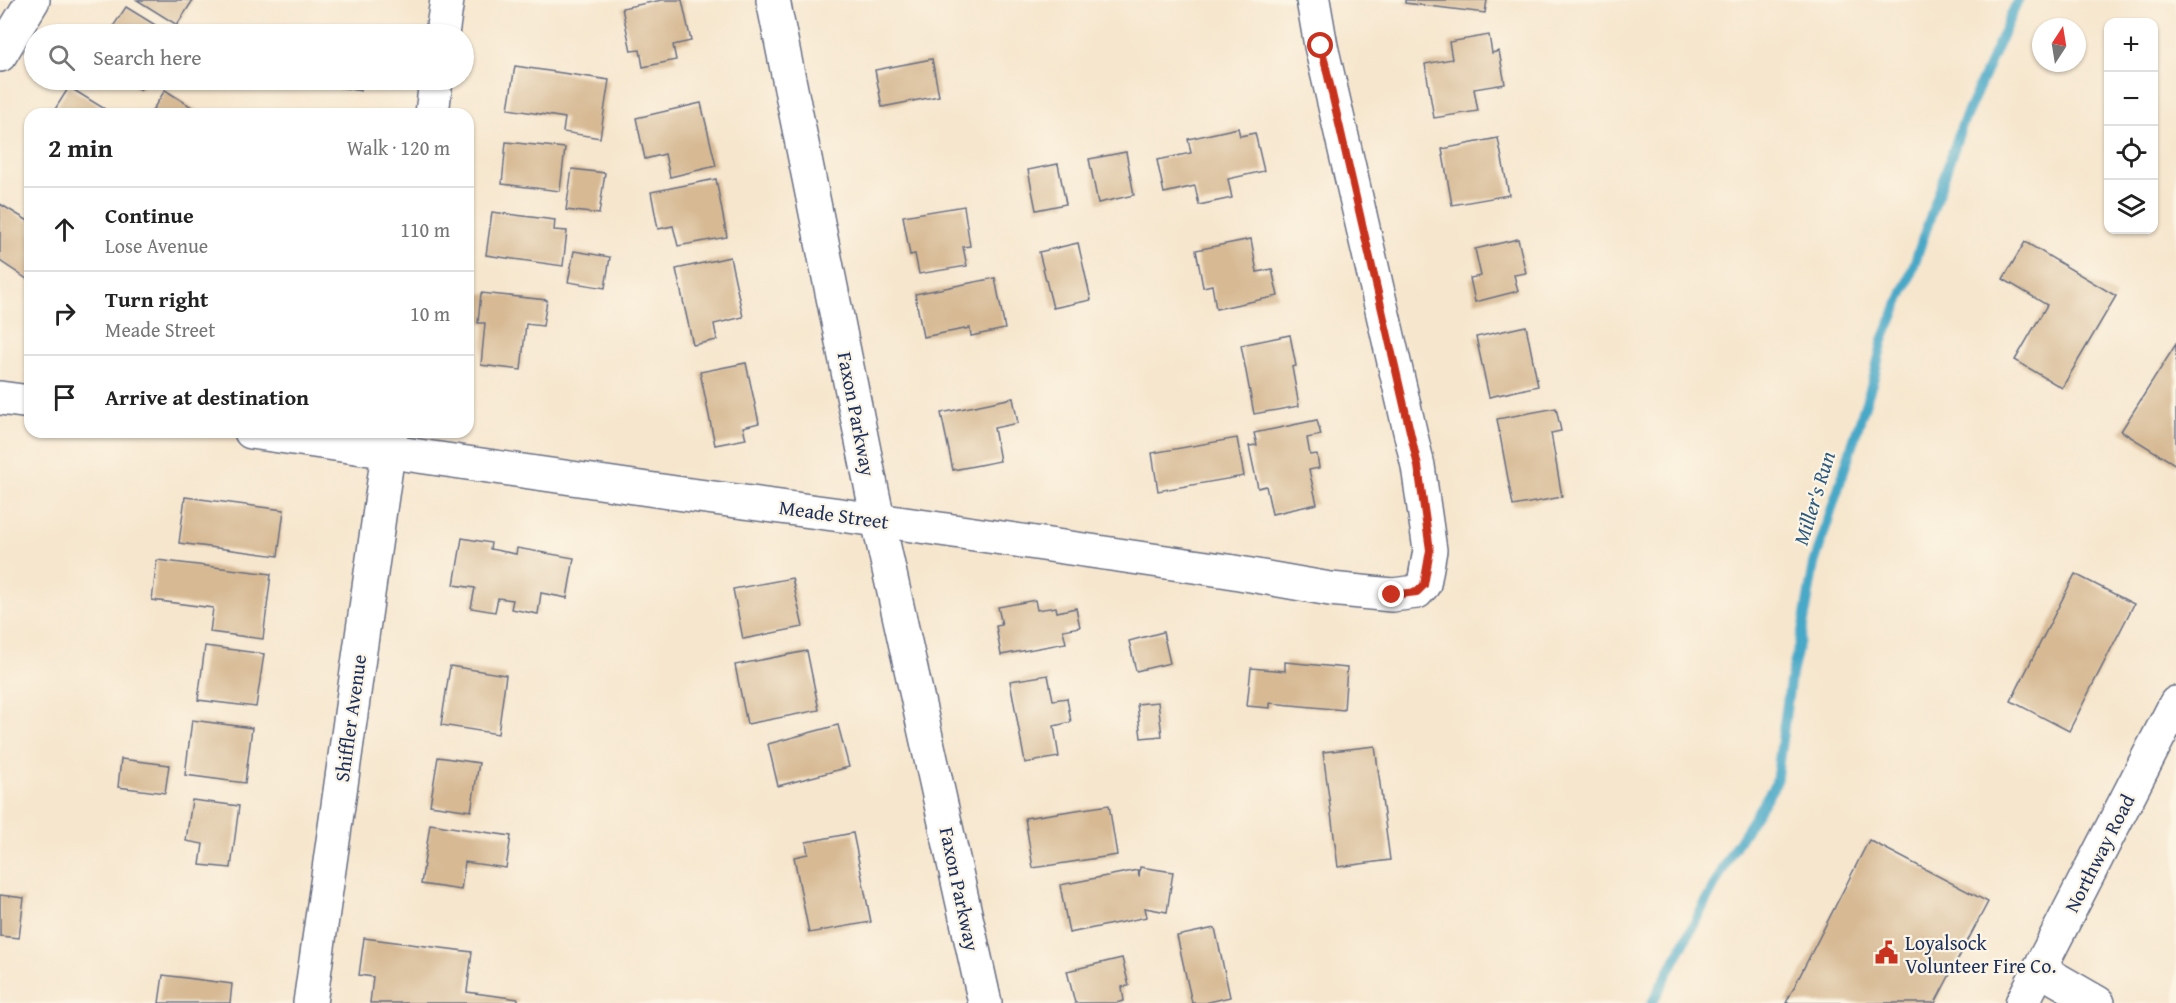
<!DOCTYPE html>
<meta charset="utf-8">
<style>
body{margin:0;font-family:"Gentium Book Plus",serif;background:#f2f2f2;color:#222}
.controls{position:absolute;right:18px;top:18px;display:grid;overflow:hidden;border-radius:12px;box-shadow:0 2px 4px #0004}
.controls button{width:54px;height:54px;display:grid;place-items:center;padding:0;border:0;border-bottom:2px solid #e0e0e0;background:#fff;color:#222;font:30px sans-serif}
.compass{position:absolute;left:2032px;top:18px;width:54px;height:54px;border-radius:50%;background:#fff;box-shadow:0 2px 4px #0004;rotate:12deg}
.stop{position:absolute;width:18px;height:18px;margin:-14px;border:4px solid #c8321e;border-radius:50%;background:#fff}
.stop.end{background:#c8321e;border-color:#fff;box-shadow:0 2px 6px #0008}
.list{margin:0;padding:0;list-style:none}
h2{display:flex;justify-content:space-between;align-items:center;height:78px;margin:0;padding:0 24px;font-size:26px}
h2 small{font-size:20px;font-weight:400;color:#767676}
.list li{display:grid;grid-template-columns:39px 1fr auto;gap:18px;align-items:center;box-sizing:border-box;height:84px;padding:0 24px;border-top:2px solid #e0e0e0}
.list b{display:block;font-size:22px;white-space:nowrap}
.list p{margin:0;font-size:20px;white-space:nowrap;color:#767676}
.list em{font-size:20px;font-style:normal;color:#767676}
.icon{flex:none;width:33px;height:33px;fill:none;stroke:currentColor;stroke-width:2;stroke-linecap:round;stroke-linejoin:round}
.map{position:relative;flex:none;width:2176px;height:1003px;overflow:hidden}
.search{position:absolute;background:#fff;box-shadow:0 2px 4px #0004;left:24px;top:24px;width:450px;height:66px;display:flex;align-items:center;gap:15px;box-sizing:border-box;padding:0 21px;border-radius:33px;color:#767676;font-size:22px}
.panel{position:absolute;background:#fff;box-shadow:0 2px 4px #0004;left:24px;top:108px;width:450px;height:330px;border-radius:18px}
.map>svg:first-child{display:block}
.lines{fill:none;stroke-linecap:round;stroke-linejoin:round}
.stream{stroke:#47a8c7;stroke-width:10}
.building{fill:#d7ba94}
.minor-casing{stroke:#686f85;stroke-width:36}
.tertiary-casing{stroke:#686f85;stroke-width:36}
.minor{stroke:#fff;stroke-width:33}
.tertiary{stroke:#fff;stroke-width:33}
.route{stroke:#c8321e;stroke-width:8}
.labels{text-anchor:middle;dominant-baseline:central;stroke-width:4.5;stroke-linejoin:round;paint-order:stroke}
.street-label{font-size:20px;fill:#1b2f5e;stroke:#fcf5e5}
.poi-label{font-size:20px;fill:#1b2f5e;stroke:#fcf5e5;text-anchor:start}
.water-label{font-size:21px;font-style:italic;fill:#2a5983;stroke:#fcf5e5}
</style>
<div class="map">
<svg width="2176" height="1003" viewBox="0 0 2176 1003">
<rect width="100%" height="100%" fill="#fcf5e5"/>
<filter id="ink" filterUnits="userSpaceOnUse"><feTurbulence type="fractalNoise" baseFrequency=".0167" numOctaves="2"/><feDisplacementMap in="SourceGraphic" scale="12" xChannelSelector="R" yChannelSelector="G"/><feConvolveMatrix kernelMatrix="1 2 1 2 8 2 1 2 1" color-interpolation-filters="sRGB"/></filter>
<filter id="wash" filterUnits="userSpaceOnUse"><feTurbulence type="fractalNoise" baseFrequency=".008" numOctaves="4" result="noise"/><feDisplacementMap in="SourceGraphic" scale="24" xChannelSelector="R" yChannelSelector="G"/><feGaussianBlur stdDeviation="1.35" result="paint"/><feColorMatrix in="noise" values="0 0 0 0 0 0 0 0 0 0 0 0 0 0 0 0 0 1.4 0 .05"/><feComposite in="paint" operator="in"/></filter>
<g filter="url(#wash)">
<rect width="100%" height="100%" fill="#f6e6ce"/>
<g class="lines">
<path class="stream" d="M1652,1003L1733,850L1776,783L1790,682L1803,627L1814,564L1874,377L1883,340L1910,276L1962,125L2018,0"/>
</g>
<g id="blocks">
<g class="building">
<path d="M137,0H193L177,25Z"/>
<path d="M662,0H682L691,41L673,45L676,60L643,67L640,50L631,51L622,8Z"/>
<path d="M1405,0H1487L1485,13L1405,3Z"/>
<path d="M126,7L170,34H108Z"/>
<path d="M247,29L278,33V34H246Z"/>
<path d="M1489,35L1492,53L1499,51L1505,84L1474,89L1478,111L1434,118L1425,64L1452,59L1449,42Z"/>
<path d="M932,59L939,96L882,107L875,70Z"/>
<path d="M515,66L609,80L600,138L563,132L565,118L508,109Z"/>
<path d="M124,80H147L140,90Z"/>
<path d="M291,80H363L361,91Z"/>
<path d="M69,87L113,114H52Z"/>
<path d="M165,90L198,111L196,114H150Z"/>
<path d="M701,103L716,166L670,177L665,154L645,159L636,118Z"/>
<path d="M1238,128L1240,136L1255,133L1264,171L1228,179L1232,198L1199,205L1195,186L1164,193L1157,160L1191,153L1188,139Z"/>
<path d="M1498,138L1509,195L1452,205L1442,149Z"/>
<path d="M506,142L565,148L560,191L502,184Z"/>
<path d="M1126,152L1134,195L1098,203L1089,159Z"/>
<path d="M1058,164L1066,204L1036,210L1028,170Z"/>
<path d="M572,169L605,173L599,214L566,210Z"/>
<path d="M716,179L727,237L678,246L673,226L658,229L651,192Z"/>
<path d="M0,204L30,222V275L27,279L0,261Z"/>
<path d="M964,206L970,246L963,247L967,266L919,274L915,254L910,255L903,216Z"/>
<path d="M492,212L555,220L554,230L567,231L563,266L486,255Z"/>
<path d="M1251,239L1257,272L1272,269L1278,296L1216,309L1212,285L1203,287L1196,250Z"/>
<path d="M1518,239L1526,273L1514,275L1518,291L1475,302L1470,278L1481,276L1475,249Z"/>
<path d="M2025,242L2116,296L2062,388L2015,360L2047,305L2003,279Z"/>
<path d="M1078,243L1091,300L1053,308L1039,252Z"/>
<path d="M574,251L610,257L605,288L568,282Z"/>
<path d="M730,257L743,317L714,324L717,340L693,345L676,269Z"/>
<path d="M995,278L1005,329L971,336L970,328L923,337L915,294Z"/>
<path d="M481,293L547,300L543,326L526,324L521,370L481,365L485,323H478Z"/>
<path d="M1526,326L1538,386L1489,397L1476,337Z"/>
<path d="M1290,335L1296,366L1292,367L1299,406L1254,414L1241,345Z"/>
<path d="M2176,344V465L2121,431Z"/>
<path d="M746,363L759,423L743,427L746,439L715,445L700,372Z"/>
<path d="M1013,398L1018,423L994,428L1000,461L953,470L941,413Z"/>
<path d="M1556,408L1561,431L1551,433L1562,497L1513,506L1497,419Z"/>
<path d="M1317,420L1321,435L1307,438L1310,455L1317,454L1319,468L1309,470L1317,504L1272,514L1266,486L1258,488L1249,446L1257,445L1254,433Z"/>
<path d="M1237,438L1244,476L1158,491L1152,453Z"/>
<path d="M185,497L284,510L278,556L179,543Z"/>
<path d="M462,538L491,543L490,549L516,554L517,548L574,558L567,598L541,593L538,614L511,609L513,600L498,598L495,612L471,608L475,588L454,585Z"/>
<path d="M157,560L271,574L263,639L210,632L213,608L152,600Z"/>
<path d="M2075,574L2134,604L2069,731L2011,701Z"/>
<path d="M792,578L803,627L743,639L733,589Z"/>
<path d="M1035,600L1037,610L1056,607L1057,612L1076,608L1080,627L1063,630L1066,643L1001,655L996,626L1002,625L998,607Z"/>
<path d="M1163,632L1170,663L1136,671L1129,641Z"/>
<path d="M205,646L264,654L256,707L198,700Z"/>
<path d="M807,651L819,710L747,724L735,665Z"/>
<path d="M1285,662L1347,668L1344,710L1270,703V708L1247,706L1251,668L1285,671Z"/>
<path d="M450,666L506,675L498,734L441,725Z"/>
<path d="M1048,675L1053,700L1067,698L1071,722L1054,726L1059,757L1025,763L1010,681Z"/>
<path d="M1158,702L1162,736L1141,738L1137,704Z"/>
<path d="M192,720L252,728L245,783L185,775Z"/>
<path d="M838,725L849,767L778,786L768,744Z"/>
<path d="M1375,746L1390,860L1338,867L1323,752Z"/>
<path d="M438,757L479,763L471,811L430,805Z"/>
<path d="M121,759L169,765L165,793L118,787Z"/>
<path d="M192,800L239,806L231,868L200,865L203,844L186,841Z"/>
<path d="M1109,805L1117,855L1033,868L1025,818Z"/>
<path d="M430,824L511,836L506,868L465,862L461,890L421,884Z"/>
<path d="M853,833L871,922L809,933L794,857L808,854L806,842Z"/>
<path d="M1869,840L1988,902L1935,1003H1786Z"/>
<path d="M1140,867L1173,872L1167,912L1145,908L1147,917L1069,933L1060,885L1138,870L1139,877Z"/>
<path d="M0,895L24,898L19,938L0,936Z"/>
<path d="M1215,928L1230,997L1205,1003H1192L1177,936Z"/>
<path d="M364,938L472,952L467,992L518,999V1003H370L373,977L359,975Z"/>
<path d="M1122,958L1129,986L1122,987L1124,1001L1116,1003H1075L1067,971Z"/>
<path d="M163,975L232,984L230,1003H159Z"/>
</g>
</g>
</g>
<g filter="url(#ink)">
<use href="#blocks" fill-opacity="0" stroke="#686f85" stroke-width="1.5"/>
<g class="lines">
<defs>
<g id="minor">
<path d="M773,0L878,520L985,1003"/>
<path d="M442,34L447,0"/>
<path d="M0,55L33,0"/>
<path d="M432,114L436,80"/>
<path d="M0,398L30,402"/>
<path d="M251,432L676,493L878,520L1228,571L1330,589L1392,595L1417,592L1424,584L1430,550L1418,466L1321,46L1313,0"/>
<path d="M2039,969L2098,1003"/>
<path d="M310,1003L391,432"/>
</g>
<path id="tertiary" d="M2022,1003L2176,703"/>
</defs>
<use href="#minor" class="minor-casing"/>
<use href="#tertiary" class="tertiary-casing"/>
<use href="#minor" class="minor"/>
<use href="#tertiary" class="tertiary"/>
</g>
</g>
<g class="lines" filter="url(#ink)">
<path class="route" d="M1321,46L1418,466L1430,550L1424,585L1417,592L1392,595"/>
</g>
<defs>
<symbol id="civic-bare" viewBox="-9 -9 18 18"><path d="M-.6-6.5H3V-4.5H.6V-3L4-1V1h2V6H-6V1h2V-1L-.6-3ZM-1.2 2.5V6h2.4V2.5Z" fill="#c8321e" stroke="#fcf5e5" stroke-width="2.5" paint-order="stroke"/></symbol>
</defs>
<g fill-rule="evenodd">
<use href="#civic-bare" x="1870" y="936" width="33" height="33"/>
</g>
<g class="labels">
<g class="street-label">
<text transform="translate(857 414) rotate(79)">Faxon Parkway</text>
<text transform="translate(834 514) rotate(8)">Meade Street</text>
<text transform="translate(350 718) rotate(-82)">Shiffler Avenue</text>
<text transform="translate(2099 853) rotate(-63)">Northway Road</text>
<text transform="translate(960 889) rotate(78)">Faxon Parkway</text>
</g>
<g class="poi-label">
<text x="1905" y="942">Loyalsock<tspan x="1905" dy="23">Volunteer Fire Co.</tspan></text>
</g>
<g class="water-label">
<text transform="translate(1814 498) rotate(-73)">Miller's Run</text>
</g>
</g>
</svg>
<div class="controls">
<button>+</button>
<button>−</button>
<button><svg class="icon" aria-label="locate" viewBox="0 0 24 24"><circle cx="12" cy="12" r="6"/><path d="M12 2v4M12 18v4M2 12h4M18 12h4"/></svg></button>
<button><svg class="icon" aria-label="layers" viewBox="0 0 24 24"><path d="M12 4l9 5-9 5-9-5zM3 14l9 5 9-5"/></svg></button>
</div>
<svg class="compass" viewBox="-18 -18 36 36"><path d="M0-13l5 13h-10z" fill="#e53935"/><path d="M0 13l5-13h-10z" fill="#767676"/></svg>
<div class="stop" style="left:1321px;top:46px"></div>
<div class="stop end" style="left:1392px;top:595px"></div>
<div class="search"><svg class="icon" aria-label="search" viewBox="0 0 24 24"><circle cx="10" cy="10" r="6"/><path d="M15 15l6 6"/></svg>Search here</div>
<section class="panel">
<h2>2 min<small>Walk · 120 m</small></h2>
<ul class="list">
<li><svg class="icon" aria-label="ahead" viewBox="0 0 24 24"><path d="M12 20V5M6 11l6-6 6 6"/></svg><div><b>Continue</b><p>Lose Avenue</p></div><em>110 m</em></li>
<li><svg class="icon" aria-label="right" viewBox="0 0 24 24"><path d="M7 20v-9h11M14 6l5 5-5 5"/></svg><div><b>Turn right</b><p>Meade Street</p></div><em>10 m</em></li>
<li><svg class="icon" aria-label="arrive" viewBox="0 0 24 24"><path d="M6 21V4h12l-3 4 3 4H6"/></svg><div><b>Arrive at destination</b></div></li>
</ul>
</section>
</div>
